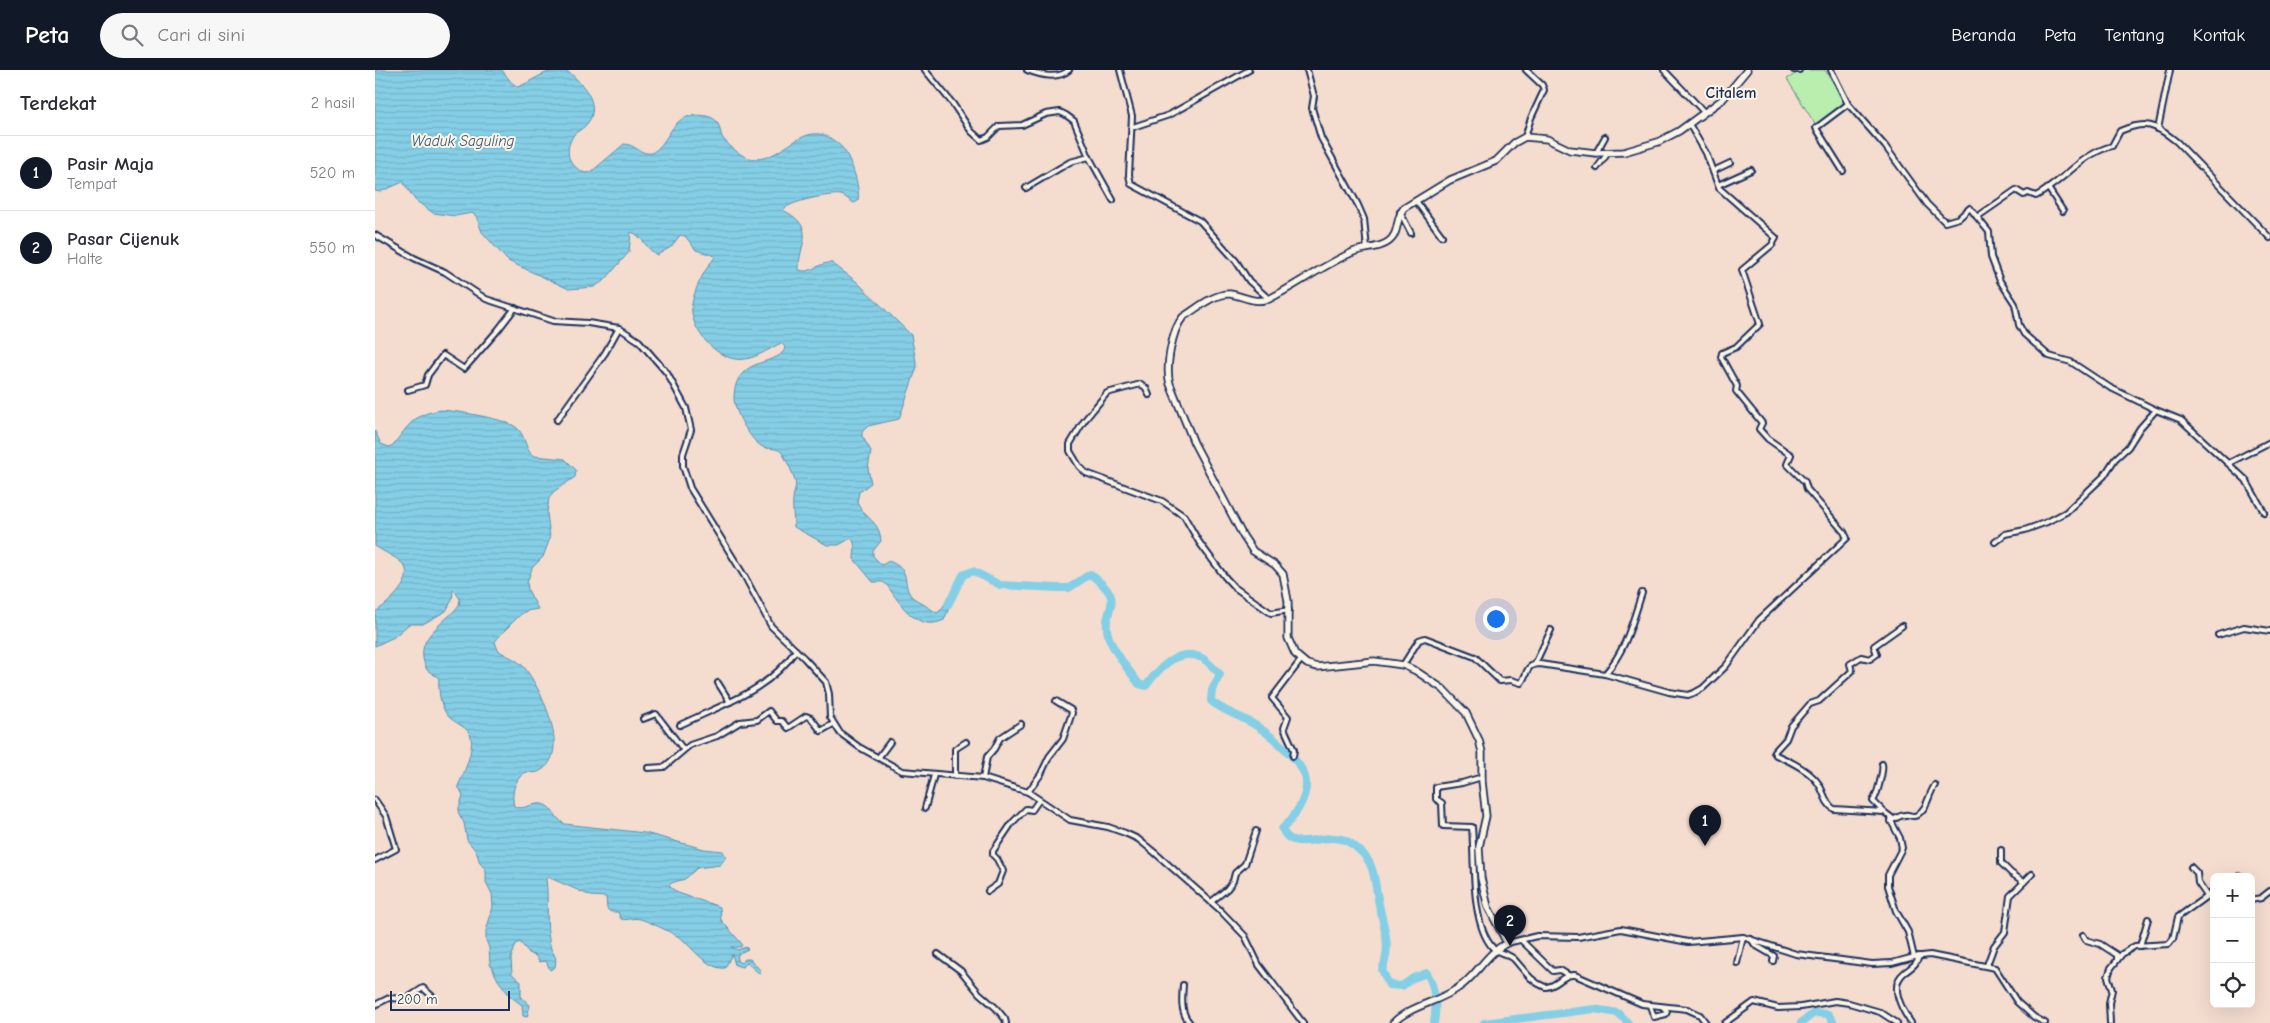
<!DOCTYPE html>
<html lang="id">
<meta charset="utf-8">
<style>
body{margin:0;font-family:"Comic Neue",sans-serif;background:#f7f7f7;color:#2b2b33}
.controls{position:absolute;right:15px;bottom:15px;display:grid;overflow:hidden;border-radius:8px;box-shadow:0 5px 20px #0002}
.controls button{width:45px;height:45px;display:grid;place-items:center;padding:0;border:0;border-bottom:1px solid #e1e1e2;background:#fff;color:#2b2b33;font:25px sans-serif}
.scale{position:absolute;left:15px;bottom:12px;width:120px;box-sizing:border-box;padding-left:5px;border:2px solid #1b2f5e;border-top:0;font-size:14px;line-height:18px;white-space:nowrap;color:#1b2f5e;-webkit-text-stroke:4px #fcf5e5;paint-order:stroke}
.you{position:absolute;left:1120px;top:548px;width:18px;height:18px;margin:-12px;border:4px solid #fff;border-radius:50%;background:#1a73e8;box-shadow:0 0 0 8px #1a73e833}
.badge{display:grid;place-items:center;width:32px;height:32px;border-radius:50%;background:#111827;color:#fff;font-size:16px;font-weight:700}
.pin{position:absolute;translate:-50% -41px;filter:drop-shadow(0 1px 2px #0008)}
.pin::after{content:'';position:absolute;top:26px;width:18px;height:15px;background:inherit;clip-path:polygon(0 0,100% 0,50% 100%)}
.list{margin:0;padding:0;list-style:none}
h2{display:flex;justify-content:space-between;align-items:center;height:65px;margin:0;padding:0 20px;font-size:21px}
h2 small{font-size:16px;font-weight:400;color:#7c7c81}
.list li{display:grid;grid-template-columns:32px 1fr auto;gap:15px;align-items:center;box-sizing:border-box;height:75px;padding:0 20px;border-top:1px solid #e1e1e2}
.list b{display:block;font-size:19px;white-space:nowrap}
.list p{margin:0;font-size:16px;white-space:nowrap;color:#7c7c81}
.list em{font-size:16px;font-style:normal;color:#7c7c81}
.icon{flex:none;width:28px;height:28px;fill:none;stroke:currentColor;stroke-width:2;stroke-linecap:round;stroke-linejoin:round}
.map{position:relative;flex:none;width:1895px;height:953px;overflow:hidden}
header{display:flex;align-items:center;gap:30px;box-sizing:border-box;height:70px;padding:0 25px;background:#111827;color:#fff}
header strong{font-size:24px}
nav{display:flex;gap:28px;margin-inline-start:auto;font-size:18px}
.search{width:350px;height:45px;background:#f7f7f7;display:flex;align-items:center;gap:12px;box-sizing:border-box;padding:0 18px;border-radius:28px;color:#7c7c81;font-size:19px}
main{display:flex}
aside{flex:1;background:#fff}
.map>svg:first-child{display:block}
.green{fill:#baeeaf;stroke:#6a8e86}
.water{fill:url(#water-rules);stroke:#5b8fb0}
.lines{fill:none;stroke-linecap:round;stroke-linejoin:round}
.river{stroke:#85cfe6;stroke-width:8}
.minor-casing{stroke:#1b2f5e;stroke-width:8}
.secondary-casing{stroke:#1b2f5e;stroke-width:9}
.minor{stroke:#fcf5e5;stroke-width:4}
.secondary{stroke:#fcf5e5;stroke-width:5.5}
.labels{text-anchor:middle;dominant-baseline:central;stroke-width:4;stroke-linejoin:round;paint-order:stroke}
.water-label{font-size:15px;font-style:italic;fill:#365780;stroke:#fcf5e5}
.quarter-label{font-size:16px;font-weight:bold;fill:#1b2f5e;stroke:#fcf5e5}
</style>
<header>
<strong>Peta</strong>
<div class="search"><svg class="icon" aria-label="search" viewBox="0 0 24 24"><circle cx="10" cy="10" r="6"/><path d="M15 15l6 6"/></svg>Cari di sini</div>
<nav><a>Beranda</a><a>Peta</a><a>Tentang</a><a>Kontak</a></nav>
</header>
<main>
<aside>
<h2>Terdekat<small>2 hasil</small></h2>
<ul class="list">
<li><span class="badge">1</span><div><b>Pasir Maja</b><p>Tempat</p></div><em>520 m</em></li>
<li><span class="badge">2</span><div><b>Pasar Cijenuk</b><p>Halte</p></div><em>550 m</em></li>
</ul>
</aside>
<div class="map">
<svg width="1895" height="953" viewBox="0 0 1895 953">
<defs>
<pattern id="water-rules" width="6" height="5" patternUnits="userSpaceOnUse" patternTransform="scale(1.25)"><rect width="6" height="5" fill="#85cfe6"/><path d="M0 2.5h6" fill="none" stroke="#72b2c8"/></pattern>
</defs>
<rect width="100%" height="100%" fill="#f4ddcf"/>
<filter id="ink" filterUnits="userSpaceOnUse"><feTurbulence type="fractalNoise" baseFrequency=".02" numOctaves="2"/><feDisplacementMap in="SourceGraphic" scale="10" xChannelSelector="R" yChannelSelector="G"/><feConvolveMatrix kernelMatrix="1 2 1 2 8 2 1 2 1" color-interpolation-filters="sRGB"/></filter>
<g filter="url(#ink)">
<path class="green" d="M1427,0H1450L1472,34L1440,54L1412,9Z"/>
<g class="water">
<path d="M0,0H127L136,12L143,17C158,11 169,0 186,0C194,1 200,7 205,13C222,31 223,51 200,63C188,80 192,95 210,103L216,102L249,74C260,74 265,85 277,83C293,74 295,51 314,46C321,44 338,45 342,52C345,56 345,62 347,67C352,74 365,86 374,88C404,96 426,50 455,68C463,73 469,78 473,87C479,99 485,118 483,131L479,133C474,131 471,126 466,125C455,123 413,132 408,140C444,159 423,173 424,200C436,205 445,191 457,193L482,212L536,265L542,297L524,349L493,356L487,362V366L496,381L493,399L496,413L484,422L482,432C488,448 505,450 506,471L498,481V486L507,495L514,491C539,502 525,512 537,527L562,543L567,539L573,527L578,528L569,550C542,563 525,534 512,515L508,512H498L479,489C479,482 482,474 476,468L464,475H452L419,457C419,448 417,438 418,430C418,423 422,417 420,411C419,405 412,392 409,386C404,375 394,381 386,376C374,368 358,340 359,326C361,284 407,297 410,277L406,273C394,279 383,287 370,289C344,294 313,259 317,234C319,222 325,209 332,198C334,194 339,190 340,186L321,180L310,166L305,165L296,177L282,185C272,180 267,165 256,162L254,182L230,210L219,217L194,219L133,191L107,162L101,146L97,143L80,146L58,143L40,130L28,112L5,122L0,121Z"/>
<path d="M66,340C81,341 135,349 143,359C151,367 150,381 159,386L190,389L201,400L200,407L178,422L174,428L172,443L175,468L168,487L157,498L152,513L153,520L163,539C159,540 152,540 148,543C144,545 121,569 120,572L123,580C131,586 142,589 149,597C165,617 198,683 165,701C160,704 155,702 150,702C139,710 136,724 139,736C149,742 159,730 170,735C179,739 181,750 190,754L270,763L329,779L348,781L351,787L345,795L322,798L310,809L296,813L294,816L303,823L345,837L346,850L367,874L366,877H356L363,880L371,877L373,879L363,884L362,891L366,893L370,889H375L386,901L385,904L372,893L367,897L360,895L357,884L350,898C334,900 317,878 307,869C302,865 271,850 265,849C258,847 253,851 246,849L243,842H236L232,839L231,827L216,826L173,807L171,809C174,831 170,853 175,875C177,885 183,884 180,897L175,900L171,891L164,892L161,886L155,884L145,872L141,874L136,888L137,904L146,912V927L155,935L152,947L148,946L147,935L135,926L123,910L115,894L114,878L111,870V861L118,837L117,824L111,812V800L105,793L101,781L92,770L89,753L83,742L88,725L83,716C89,703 99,680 96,667C94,657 79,653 73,646C65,637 63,619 64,608L52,600C36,568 68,556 84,535L85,529L80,521L78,520L77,530L71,541L48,554H34L19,567L0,576V542C13,534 43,508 27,493C20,486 8,482 0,476V361L6,374L14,377L18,375C34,355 38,344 66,340Z"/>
</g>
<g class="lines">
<g class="river">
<path d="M573,535L588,505L598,501L625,515L682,518H694L715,504C757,535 723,536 734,568C740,584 754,600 764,614L771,616C783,599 803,576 827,588C833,591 839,599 845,604L837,620L836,631C849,642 866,646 880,655C895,664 931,694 931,712C932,729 919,748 907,759C918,785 950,760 972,771C981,776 992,786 996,796C1000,806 1001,819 1003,829C1007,854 1018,874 1007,900L1014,915L1027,916L1038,908L1052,903C1060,917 1062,937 1059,953"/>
<path d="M1109,953L1219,939L1243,943L1253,953"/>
<path d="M1426,953L1439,943L1453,944L1459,953"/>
</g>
<defs>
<g id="minor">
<path d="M550,0L578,34L596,61L606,70L613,67L624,56L647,55L671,44L685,42L691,45L699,51L714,87L695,92L651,118"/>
<path d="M652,0C665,5 682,10 694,0"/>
<path d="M745,0L757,46L754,105L756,114L825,151L861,191L874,211L894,229"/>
<path d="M932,0L939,26L937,38L946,68L983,135L989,149L992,179"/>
<path d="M1289,0L1329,42"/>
<path d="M1419,0H1424"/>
<path d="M1456,0L1473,34L1510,76L1552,134L1570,152L1584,148L1595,138L1602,147L1641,120L1649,125L1653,123L1661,126C1689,111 1706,84 1737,76L1745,61C1771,50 1780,54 1802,72L1895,168"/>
<path d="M758,57L794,45L874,0"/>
<path d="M1783,59L1795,0"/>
<path d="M1150,67L1156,48L1169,20L1167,15L1151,0"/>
<path d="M1221,83L1230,67"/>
<path d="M714,87L738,130"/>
<path d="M1222,98L1233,83"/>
<path d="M1338,101L1355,93"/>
<path d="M1468,101L1441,58L1473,34"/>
<path d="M1343,115L1376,100"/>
<path d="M1673,118L1688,141"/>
<path d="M1041,131L1067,166"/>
<path d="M1025,142L1036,163"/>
<path d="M1602,147L1614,162L1616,187L1625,211L1640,234L1644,255L1649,264L1674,286L1696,292L1734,317L1781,340L1806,350L1871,410L1889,442"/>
<path d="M0,165L39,188L70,202L111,229L178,251L213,253L244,258L264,271L292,303L311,338L316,360L308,384V396L315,418L370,507L396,556L429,588L451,612L454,624L455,647L465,663L484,677L527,701L608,708L653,722L695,750L733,757L750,763L763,769L779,782L844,839L870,866L884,895L928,953"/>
<path d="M33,320L50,315L53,305L68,285L89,299L123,260L140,238"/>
<path d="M774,325L771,318L766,314L732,323L709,351L695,374V381L704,396L711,403L787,431L809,446L824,472L850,507L859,517L896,543L914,540"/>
<path d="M182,350L230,283L244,258"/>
<path d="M1854,393L1895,372"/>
<path d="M1620,472L1630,464L1650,460L1672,452L1691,442L1729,406L1740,389L1753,377L1765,358L1781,340"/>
<path d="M1527,556L1499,576L1502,584L1495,589L1486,587L1475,594L1477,601L1444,631L1435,634L1416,656L1411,669L1399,682L1401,685C1415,691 1434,700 1443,713C1449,721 1450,734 1459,739L1509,742L1517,748L1516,751L1525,768L1527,778L1513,805V816L1521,841L1533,862L1539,887"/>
<path d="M1843,565L1869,557L1895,561"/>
<path d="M1160,594L1176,560"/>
<path d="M1028,595L1044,570L1050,568L1100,587L1125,611L1136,610L1146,613C1153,604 1150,594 1165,594L1230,604L1294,622L1313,625L1319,623L1328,618L1351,596L1384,550L1472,468L1469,462L1432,419L1430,412L1412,394L1416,385L1393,369L1384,359L1387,353L1361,321L1362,316L1346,287L1347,283L1361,277L1385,254L1367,200L1397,175L1401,168L1344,118L1331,83L1314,54"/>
<path d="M1230,604C1251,580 1257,553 1267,523"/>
<path d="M343,613L355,632"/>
<path d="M268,649L281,644L308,679"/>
<path d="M305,655C348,634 394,621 421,580"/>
<path d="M918,686L919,680L909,658L913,647L897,628L926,590"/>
<path d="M503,688L515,672"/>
<path d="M1507,694C1509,699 1502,726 1498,731L1509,742"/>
<path d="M273,698L289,697L315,675L342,666L365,652L382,650L394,641L402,651H407L413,658L431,646L436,648L446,661L458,654"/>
<path d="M580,706V679L591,672"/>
<path d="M1107,707L1087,713L1061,717V729L1067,733L1068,756L1097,757C1100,790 1095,853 1118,878C1123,884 1133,883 1139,889C1149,900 1155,911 1170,917C1183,917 1186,904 1200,905L1267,934L1312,939L1325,945L1331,953"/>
<path d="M608,708L612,687L619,679L625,668L646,654"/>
<path d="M653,722L666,704L674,687L688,669L697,643L696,640L681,631"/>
<path d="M0,730L11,746L21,779L0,790"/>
<path d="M550,738L559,705"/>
<path d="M1516,751C1520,749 1525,745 1530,745C1535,744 1537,748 1542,745C1553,738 1553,725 1560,715"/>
<path d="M1626,780V793L1636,803L1649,812"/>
<path d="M1816,797L1822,803L1823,813L1832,826"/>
<path d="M1864,807L1865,806"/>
<path d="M613,821L623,814L628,801L622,789L618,785V781L637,753L651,739L657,740L664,730"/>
<path d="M1876,830L1886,828L1895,821"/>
<path d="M836,832L852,819L858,811L860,803L870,794L881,761"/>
<path d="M1708,865L1711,870L1725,874L1742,885V890"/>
<path d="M1376,869L1380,875L1399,886L1398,891"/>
<path d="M1146,870L1178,901L1185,900L1193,905"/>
<path d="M1132,873L1162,866L1203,867L1246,859L1313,872L1368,867L1421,884L1497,894L1517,893L1539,887L1555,885L1620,898L1642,932L1659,947L1670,953"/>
<path d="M1765,876L1773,849"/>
<path d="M563,884L586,901L604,923L621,938L630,949L631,953"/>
<path d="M1362,893L1368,867"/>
<path d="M1612,895L1619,876L1630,862L1635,826L1657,804"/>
<path d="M808,915C807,928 805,943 815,953"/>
<path d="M0,935L14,928L31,929L48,918L57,926"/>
<path d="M1275,936L1279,947L1291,944L1292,941L1288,937"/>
<path d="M1350,953L1379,932L1403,938L1426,937L1460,931L1474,933L1505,942L1522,953"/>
<path d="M1536,953C1528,941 1513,916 1529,903C1535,898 1542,895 1544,886"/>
<path d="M1735,953L1734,933L1737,920L1733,907L1736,898L1747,884L1760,876L1794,874L1798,869L1803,847L1839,821"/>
</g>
<path id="secondary" d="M1018,953C1034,936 1064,932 1083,918C1102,906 1111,883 1132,873L1113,837L1106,808L1104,777L1111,746L1107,711V682L1104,670L1091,643L1068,619L1041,601L1028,595L999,591L942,597L932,594L920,584L913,568V531L908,504L900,495L878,481L868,466L819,373L795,314C790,297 797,260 808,247C821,239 839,223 855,224C869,226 879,234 894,229C922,215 947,196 976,183C987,177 1002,180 1013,172C1025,164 1020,148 1029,138L1075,110L1121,91L1139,73L1150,67L1172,69L1195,80L1221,83L1249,82L1283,72L1304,61L1348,29L1372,0"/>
</defs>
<use href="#minor" class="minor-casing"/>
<use href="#secondary" class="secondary-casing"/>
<use href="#minor" class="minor"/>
<use href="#secondary" class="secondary"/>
</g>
</g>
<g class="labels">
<g class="water-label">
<text x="88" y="71">Waduk Saguling</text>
</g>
<g class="quarter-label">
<text x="1356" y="23">Citalem</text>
</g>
</g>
</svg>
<div class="controls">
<button>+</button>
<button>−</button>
<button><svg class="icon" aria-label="locate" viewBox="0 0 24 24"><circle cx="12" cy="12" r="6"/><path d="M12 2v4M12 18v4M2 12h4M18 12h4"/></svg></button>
</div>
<div class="scale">200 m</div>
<div class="you"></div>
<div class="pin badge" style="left:1330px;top:776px">1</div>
<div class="pin badge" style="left:1135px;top:876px">2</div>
</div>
</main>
